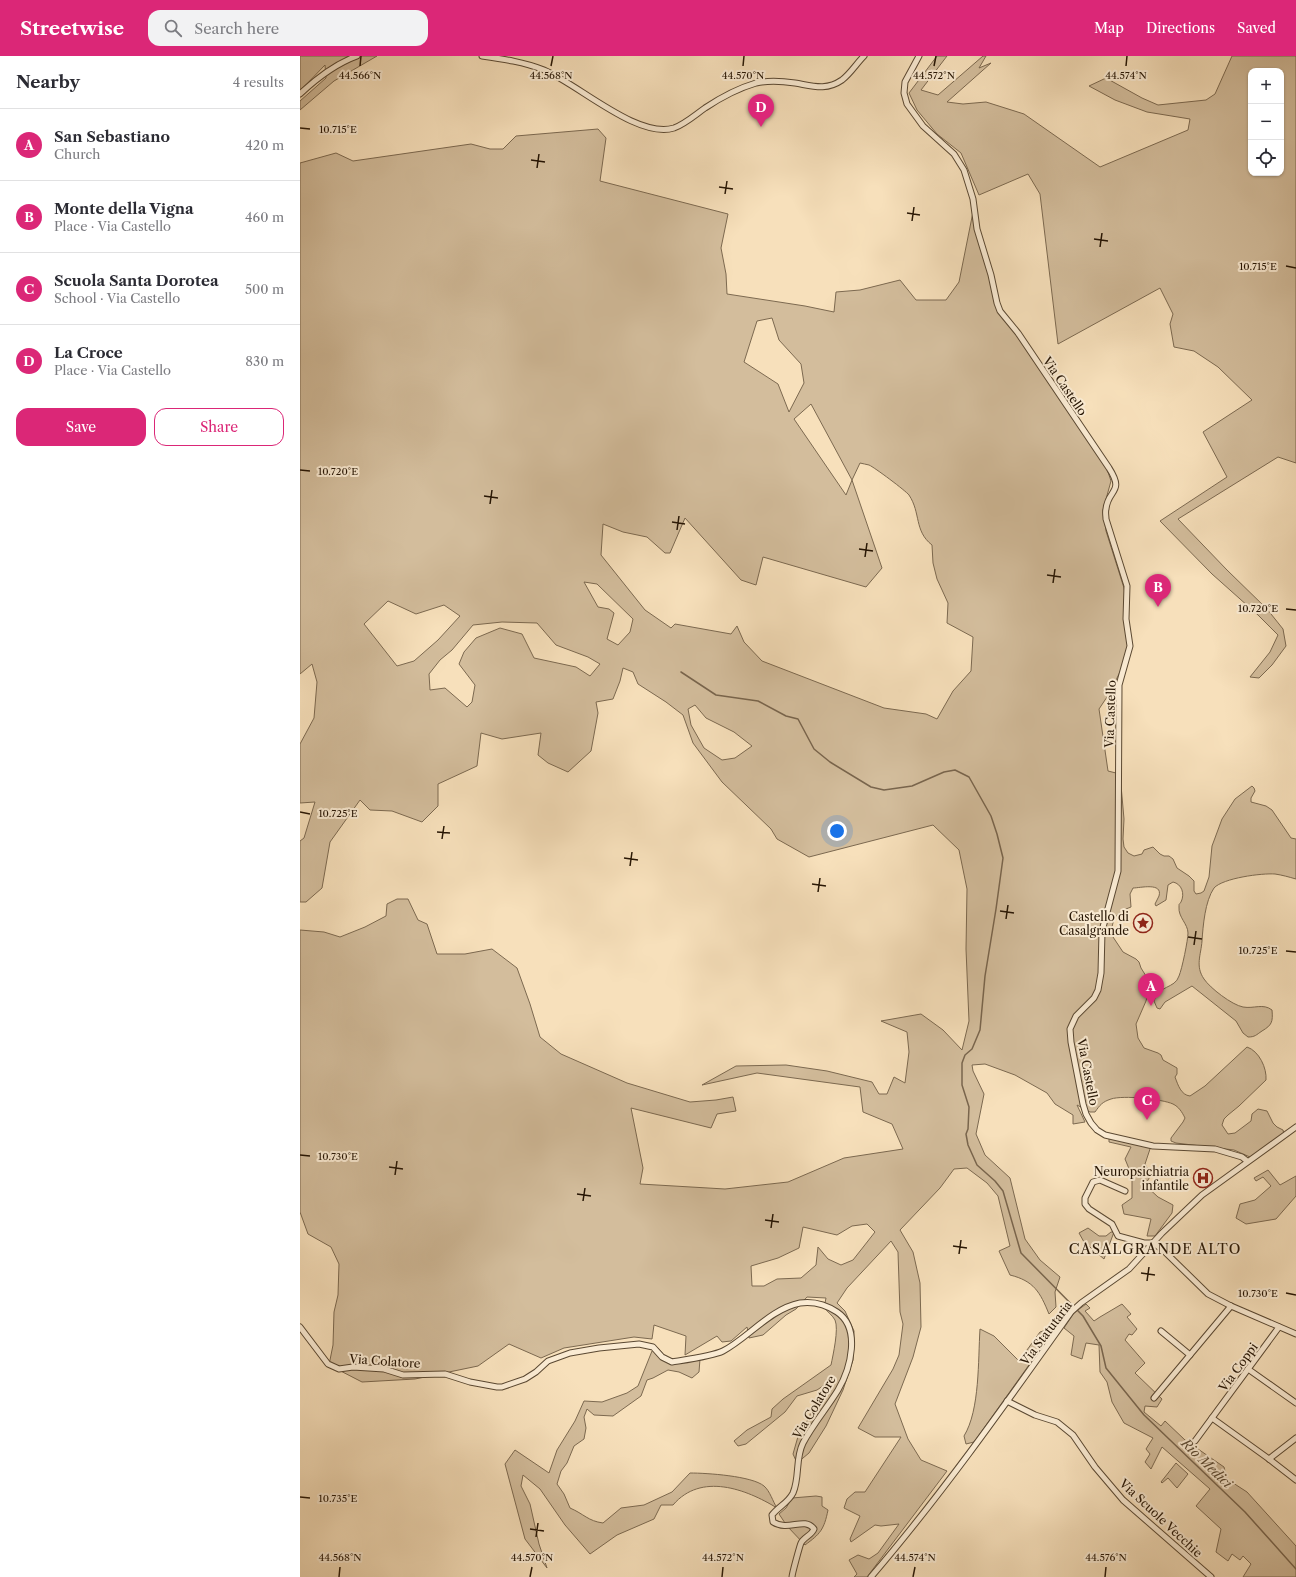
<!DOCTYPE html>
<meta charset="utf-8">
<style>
body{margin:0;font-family:"Libre Caslon Text",serif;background:#f2f2f3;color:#2b2b33}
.controls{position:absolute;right:12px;top:12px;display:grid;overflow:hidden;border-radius:8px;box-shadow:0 1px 3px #0004}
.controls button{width:36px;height:36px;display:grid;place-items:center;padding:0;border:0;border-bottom:1px solid #e1e1e2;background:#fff;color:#2b2b33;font:20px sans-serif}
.you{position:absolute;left:537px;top:775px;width:14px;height:14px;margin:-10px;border:3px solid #fff;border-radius:50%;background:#1a73e8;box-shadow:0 0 0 6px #1a73e833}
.badge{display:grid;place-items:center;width:26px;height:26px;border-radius:50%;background:#db2777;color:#fff;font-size:13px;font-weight:700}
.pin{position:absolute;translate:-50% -33px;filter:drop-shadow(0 1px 2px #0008)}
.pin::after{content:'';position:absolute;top:21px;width:14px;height:12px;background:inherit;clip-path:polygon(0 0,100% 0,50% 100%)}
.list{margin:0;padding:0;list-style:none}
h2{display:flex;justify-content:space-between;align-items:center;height:52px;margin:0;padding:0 16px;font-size:17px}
h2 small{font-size:13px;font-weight:400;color:#7c7c81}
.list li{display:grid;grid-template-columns:26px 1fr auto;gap:12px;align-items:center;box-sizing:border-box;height:72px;padding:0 16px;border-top:1px solid #e1e1e2}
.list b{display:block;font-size:15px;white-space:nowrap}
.list p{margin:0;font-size:13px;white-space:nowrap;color:#7c7c81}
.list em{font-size:13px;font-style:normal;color:#7c7c81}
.actions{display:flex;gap:8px;padding:12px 16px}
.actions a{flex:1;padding:9px 0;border:1px solid #db2777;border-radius:12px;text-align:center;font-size:14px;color:#db2777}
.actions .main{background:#db2777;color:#fff}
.icon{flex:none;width:22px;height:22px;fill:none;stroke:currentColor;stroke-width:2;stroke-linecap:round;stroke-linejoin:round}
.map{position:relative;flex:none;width:996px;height:1521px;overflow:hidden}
header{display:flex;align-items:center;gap:24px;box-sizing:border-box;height:56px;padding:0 20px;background:#db2777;color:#fff}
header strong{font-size:19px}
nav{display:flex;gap:22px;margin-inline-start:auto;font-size:14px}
.search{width:280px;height:36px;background:#f2f2f3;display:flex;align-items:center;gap:10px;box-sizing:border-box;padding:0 14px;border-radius:12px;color:#7c7c81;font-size:15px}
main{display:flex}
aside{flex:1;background:#fff}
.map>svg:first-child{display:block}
.green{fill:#d3bd9c;stroke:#7c6950;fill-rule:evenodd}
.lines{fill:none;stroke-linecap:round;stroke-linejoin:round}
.stream{stroke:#79654d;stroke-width:1.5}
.street-casing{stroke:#5a4832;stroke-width:7}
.street{stroke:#faebd3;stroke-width:5}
.ticks{fill:none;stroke:#261504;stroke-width:1.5}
.labels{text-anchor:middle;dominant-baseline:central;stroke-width:4;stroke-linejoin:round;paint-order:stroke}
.street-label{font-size:12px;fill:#261504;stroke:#faebd3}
.poi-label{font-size:12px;fill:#261504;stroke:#faebd3;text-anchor:end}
.water-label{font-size:13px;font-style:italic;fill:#5d4b34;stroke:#faebd3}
.quarter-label{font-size:14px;letter-spacing:1px;fill:#261504;stroke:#faebd3}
.ticks-label{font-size:10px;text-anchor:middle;fill:#261504;stroke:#faebd3;stroke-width:4;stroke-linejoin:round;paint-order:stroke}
</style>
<header>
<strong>Streetwise</strong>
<div class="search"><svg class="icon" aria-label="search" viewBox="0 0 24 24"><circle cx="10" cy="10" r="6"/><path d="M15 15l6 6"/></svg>Search here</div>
<nav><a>Map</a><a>Directions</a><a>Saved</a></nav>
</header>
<main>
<aside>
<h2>Nearby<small>4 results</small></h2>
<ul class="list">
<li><span class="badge">A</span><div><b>San Sebastiano</b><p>Church</p></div><em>420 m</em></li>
<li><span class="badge">B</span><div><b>Monte della Vigna</b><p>Place · Via Castello</p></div><em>460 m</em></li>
<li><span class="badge">C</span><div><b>Scuola Santa Dorotea</b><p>School · Via Castello</p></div><em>500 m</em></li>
<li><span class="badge">D</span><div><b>La Croce</b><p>Place · Via Castello</p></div><em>830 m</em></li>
</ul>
<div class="actions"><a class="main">Save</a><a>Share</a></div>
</aside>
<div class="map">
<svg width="996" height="1521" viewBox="0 0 996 1521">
<rect width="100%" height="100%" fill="#f7e0bb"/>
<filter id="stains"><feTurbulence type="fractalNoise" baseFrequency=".005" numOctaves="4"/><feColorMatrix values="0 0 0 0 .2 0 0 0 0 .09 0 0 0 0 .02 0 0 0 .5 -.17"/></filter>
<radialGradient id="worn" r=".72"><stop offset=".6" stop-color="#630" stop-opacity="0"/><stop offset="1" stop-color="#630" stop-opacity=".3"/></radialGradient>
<g class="green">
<path d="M0,0H77L34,25L0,54V45L26,22L25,9L0,35Z"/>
<path d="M637,0H647L621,34L638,39L683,0H686L679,12L691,7L647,46L663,48L686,46L724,58L800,111L888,74L890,63L847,56L815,44L789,30L806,22L842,42L858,49L906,44L915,38L932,0H996V407L978,401L878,463L927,514L967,553L983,573L986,590L972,609L959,622L950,621L970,596L978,579L958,559L912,518L860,465L927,421L903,376L952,344L918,311L894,295L874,291L870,268L873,258L860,232L758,288L740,138L728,118L679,139L661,97L637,78L617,54L609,37ZM951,15H981V117H951Z"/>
<path d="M298,73L306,82L300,125L428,158L421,192L426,218L427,238L505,250L534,256L536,236L560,234L600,224L616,244H646L659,226L673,156L696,249L807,413L811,425L803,454L806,475L824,532L828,554L829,589L822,612L809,638L799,653L808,715L820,718L824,763L823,783L824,791L828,797L834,800L842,798L844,794L853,791L860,798L864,800H869L873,803L877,812L889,820L894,825V835L896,838L901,837L904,835L909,821L912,790L922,763L935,743L952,730L954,732L955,735L951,742V746L966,750L972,754L991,782L996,783V823C989,821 982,819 975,818C962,817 923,822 914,832C905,845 903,870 902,885C901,899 895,910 904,923C910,932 932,949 943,951C954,953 963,947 972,954C973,966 972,969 962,975C956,979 955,981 948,981L943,977L936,965L892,930L865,946L860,953L857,952L854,945C858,929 875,933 879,920C882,913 888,884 888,877C888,868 878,861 879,851C879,847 879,849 881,846C885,838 882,828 873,826L868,829L866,844L856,850L855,848C856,845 858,843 859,840C863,826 840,832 833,832L830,838L831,851C815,857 813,862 811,878L823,896L836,903L839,906L841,912L846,920L849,933L846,945L836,968L838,982L844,992L858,997L861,999L863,1004L877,1012V1018L875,1021C878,1029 881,1039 890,1040L905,1030L947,991C959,995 967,1012 966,1024L939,1050L928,1059L924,1063L922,1069L928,1078L935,1077L951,1065L952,1058L958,1053L967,1055L973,1067L977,1071L983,1074L984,1078L950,1101L934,1094L876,1087L871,1085V1082L883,1066L885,1062C882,1056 879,1051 873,1048C862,1043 823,1039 811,1043C802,1046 800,1049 795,1056H790L777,1049L785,1066L773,1068V1059L755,1048L747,1037L715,1019L685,1008L672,1009L673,1015L684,1038L676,1078L685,1099L710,1122L725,1183L740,1204L760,1221L755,1236L756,1251L749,1258C740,1236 734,1225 710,1219L699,1195L710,1190L698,1140L687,1127L667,1112L654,1113L640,1132L600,1174L613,1196L620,1227L621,1271L613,1301L595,1348L608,1383L621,1404L647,1415L567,1521H554L557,1518L549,1504L558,1499L569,1503L578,1497L599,1468L581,1470L575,1469L551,1486L550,1483L560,1460L544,1452L547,1443L555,1436H565L601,1381H575L558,1372L593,1313L599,1299L603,1268L600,1256L598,1196L591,1185L547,1232L537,1247L545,1255L554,1275L553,1304L543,1334L526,1370L509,1397L497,1407L493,1398L499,1377L509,1362L513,1349L526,1328L517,1334L497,1340L485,1356L446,1388L438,1390L434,1385L447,1374L471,1361L472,1353L483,1343L531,1309C533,1299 539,1273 535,1264C533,1260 527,1255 524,1252L526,1242L507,1241L496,1253L486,1259L463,1279L449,1282L447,1271L431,1285L422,1286L417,1280L385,1299L386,1280L354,1269L352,1283L334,1281L264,1292L241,1302L209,1288L178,1310L115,1323L62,1326L29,1309L33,1289L34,1256L38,1239L39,1208L31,1191L8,1178L0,1156V874L24,876L40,881L65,871L86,860L87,848L97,843H108L118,864L127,868L137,898H165L192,893L217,912L230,948L240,981L261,998L327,1027L390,1046L416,1044L433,1041L436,1055L417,1058L411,1072L331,1052L343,1112L340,1128L425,1133L488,1126L544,1102L603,1093L592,1068L563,1056L560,1031L457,1017L402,1029L436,1010L486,1009L527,1015L572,1026L579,1038H587L594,1021L605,1027L609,996L607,976L581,965L621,958L643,974L662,994L669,965L666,893L667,833L659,794L633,769L509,801L477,783L471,773L422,726L393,687L383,659L366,646L338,628L333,616L323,612L320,625L313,643L296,646L298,657L291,695L268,716L248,707L238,699L241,677L202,683L181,677L177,710L138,728V750L122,766L92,755L70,754L60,744L30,786L22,832L6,846H0V785L4,782L15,746L0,747V688L14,662L17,626L12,608L0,618V107L36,97L53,105L171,88L190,93H203L216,80ZM472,262L479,284L501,308L504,327L489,356L478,328L444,306L457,265ZM511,348L552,424L546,439L494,363ZM560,407C563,408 566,408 569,409C574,411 606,435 609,439C621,457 614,475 632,489L633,507L637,523L648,547L647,567L673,581L671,615L653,635L637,663L626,658L584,652L462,605L444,586L437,570L431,578L375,568L371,572L345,554L301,499L303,468L323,476L347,481L365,497H370L385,462L441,524L456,529L463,501L566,531L582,512L552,424ZM284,526L297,528L333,563L330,576L318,589L307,583L314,557L309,553L298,551ZM88,545L116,558L144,549L160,560L138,584L114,605L97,610L64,568ZM202,566L237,567L256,589L288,601L300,608L290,620L276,611L234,602L222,578L200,572L176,582L164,596L159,608L175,629L172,646L167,651L145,632L130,634L129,618L140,604L152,594L173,569ZM395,649L406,662L434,676L452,690L435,702L422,704L404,692L391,669L388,653ZM567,1168L575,1176L553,1204L541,1209L528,1203L518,1191L516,1209L501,1222L477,1223L464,1230H452L451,1210L478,1202L499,1192L503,1171L537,1179L552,1170Z"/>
<path d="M809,1080L851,1090L845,1108L851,1119L845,1129L858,1141L873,1149L872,1157L855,1180H847L851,1163L824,1158L822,1149L832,1142V1120L825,1103L831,1091L809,1086Z"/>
<path d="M968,1114L980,1129L996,1120V1140L976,1163L946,1168L936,1162L940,1148L955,1144L971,1130L963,1121L956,1125L954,1122Z"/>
<path d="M788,1172L799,1180H806L811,1176H814L804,1203L784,1186L779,1177Z"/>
<path d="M786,1248L790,1252L785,1255L794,1265L800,1261L822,1248L831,1258L827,1261L837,1273L832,1279L829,1278L825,1284L845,1307L835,1317L862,1343L857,1351L845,1350L844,1356L861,1370L865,1365L885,1384L924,1411L927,1423L947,1436L996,1490V1521H943L951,1508L943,1500L940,1504L932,1498L928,1505L916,1496L921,1473L896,1450L910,1433L862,1391L851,1413L845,1406L850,1398L846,1393L853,1382L824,1367L812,1346L807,1326L800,1316L799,1289L786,1287L782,1303L771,1299L774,1280L764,1272L774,1257Z"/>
<path d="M756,1271L674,1386L666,1388L664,1380C680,1354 678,1304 680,1273L694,1280L719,1305L740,1276Z"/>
<path d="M356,1291C361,1294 362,1297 365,1300C374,1308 390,1303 400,1303L399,1316L392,1322L379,1316L368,1314L353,1322L347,1324L341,1340L313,1360L294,1359L287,1353L284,1361L286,1372L284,1383L274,1390L267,1407L261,1415L257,1428L264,1438L270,1452C284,1458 288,1465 303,1467L321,1452L344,1449L372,1436L390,1417C407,1417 452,1420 464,1430C470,1435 473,1446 477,1452C446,1433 401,1416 373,1449H361L354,1463L317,1479L290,1498L265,1469L240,1433L223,1419L221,1430L230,1448L239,1488L247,1512L225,1483L205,1408L215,1394L249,1417L257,1394L275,1365L284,1345L302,1346L327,1337L338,1330L352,1295Z"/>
<path d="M876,1407L888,1418L877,1432L868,1422L862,1427L861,1426Z"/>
<path d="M516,1440L522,1441V1450L528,1454C524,1474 520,1478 505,1489L487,1470L479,1458L486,1452L492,1442Z"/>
</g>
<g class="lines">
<path class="stream" d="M381,616L416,639L458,645L486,660L498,663L514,693L530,706L571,731L584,734L612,730L644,716L655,714L669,721L691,760L697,778L703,802L696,853L685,920L680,974L672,993L665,999L662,1007V1029L669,1051L668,1073L666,1078L668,1089L677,1109L695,1125L703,1135L721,1197L783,1260L801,1290L806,1312L844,1359L945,1456L996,1513"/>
<defs>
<g id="street">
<path d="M182,0C203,3 224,6 244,14C278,28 337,83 374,72C385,68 395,59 405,52C420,42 439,32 456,27C469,24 482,25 495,27C513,30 526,35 542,24C551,17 556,8 564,0"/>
<path d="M619,0L605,26L604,37L607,48L623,70L654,98L664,114L673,143L677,173L691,219L697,247L700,255L718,277L809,412C825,437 808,433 806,453C805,456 806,460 806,463L827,530L826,563L830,590L819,629L818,815L802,875L801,917L798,934L794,942L776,960L770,973L771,986L783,1048L786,1058L791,1067L797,1074L805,1079L853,1090L915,1093L942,1101L947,1105"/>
<path d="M0,38C17,22 35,8 57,0"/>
<path d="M825,1135L800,1124L793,1126L785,1142V1148L789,1153L812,1168L818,1180L844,1187H853L863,1194L908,1238L931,1250L996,1278"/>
<path d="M0,1271L28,1308L39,1313L53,1311L84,1313L103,1319L145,1318L170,1326L197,1331H202L225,1323L236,1316L248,1305L270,1297L299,1292L339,1288L353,1291L362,1301L372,1306C384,1304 413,1300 423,1295C448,1282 470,1253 500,1247C514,1245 525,1248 537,1256C561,1272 551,1312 538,1334C527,1352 513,1368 503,1387C495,1403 500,1421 493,1437C488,1447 479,1450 472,1459L473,1466C489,1476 504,1460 514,1473C512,1479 504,1481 501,1487C500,1489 492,1518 492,1521"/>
<path d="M861,1275L890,1299"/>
<path d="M948,1313L996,1347"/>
<path d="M854,1342L931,1250"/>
<path d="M707,1345L735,1359L757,1366L773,1379L795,1411L823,1444L911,1521"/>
<path d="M912,1362L969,1403L996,1424"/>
<path d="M895,1385L979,1271"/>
<path d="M969,1403L996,1382"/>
<path d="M571,1521C643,1437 707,1346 771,1256L781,1247L829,1213L862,1177L902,1139L996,1071"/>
</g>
</defs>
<use href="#street" class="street-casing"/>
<use href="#street" class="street"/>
</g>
<path class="ticks" d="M60,10L61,0M251,10L253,0M443,10L444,0M634,10L636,0M826,10L827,0M0,72L10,73M231,104L245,106M237,112L239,98M419,131L433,133M425,138L427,125M607,157L620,159M612,165L614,151M794,183L808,185M800,191L802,177M986,210L996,212M0,414L10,415M184,440L198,442M190,448L192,434M372,466L385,468M377,474L379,460M559,493L573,495M565,501L567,487M747,519L761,521M753,527L755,513M986,553L996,554M0,756L10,758M137,776L150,777M142,783L144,770M324,802L338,804M330,810L332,796M512,828L526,830M518,836L520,822M700,855L714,857M706,863L708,849M888,881L902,883M894,889L896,875M986,895L996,896M0,1099L10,1100M89,1111L103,1113M95,1119L97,1105M277,1138L291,1140M283,1145L285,1132M465,1164L479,1166M471,1172L473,1158M653,1190L667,1192M659,1198L661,1184M841,1217L855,1219M847,1225L849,1211M986,1237L996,1239M0,1441L10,1442M230,1473L244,1475M236,1481L238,1467M39,1521L40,1511M230,1521L232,1511M422,1521L423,1511M613,1521L615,1511M805,1521L806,1511"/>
<defs>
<symbol id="sight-ring" viewBox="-11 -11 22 22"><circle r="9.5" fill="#faebd3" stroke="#8f2418" stroke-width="1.5"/><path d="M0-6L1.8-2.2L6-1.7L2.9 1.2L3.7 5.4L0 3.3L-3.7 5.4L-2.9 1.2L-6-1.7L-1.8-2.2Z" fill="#8f2418"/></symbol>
<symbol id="hospital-ring" viewBox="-11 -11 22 22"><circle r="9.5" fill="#faebd3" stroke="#8f2418" stroke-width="1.5"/><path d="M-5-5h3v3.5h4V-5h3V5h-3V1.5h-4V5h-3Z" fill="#8f2418"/></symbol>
</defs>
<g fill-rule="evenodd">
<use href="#sight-ring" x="832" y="856" width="22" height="22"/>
<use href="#hospital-ring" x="892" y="1111" width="22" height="22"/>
</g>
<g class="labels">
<g class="street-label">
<text transform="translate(765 330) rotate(56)">Via Castello</text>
<text transform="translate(810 658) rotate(-88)">Via Castello</text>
<text transform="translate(788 1016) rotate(79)">Via Castello</text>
<text transform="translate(746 1277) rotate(-53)">Via Statutaria</text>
<text transform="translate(85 1305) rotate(4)">Via Colatore</text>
<text transform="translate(938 1311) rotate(-54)">Via Coppi</text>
<text transform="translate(514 1351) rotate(-59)">Via Colatore</text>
<text transform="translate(861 1462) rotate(43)">Via Scuole Vecchie</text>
</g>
<g class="poi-label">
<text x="829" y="860">Castello di<tspan x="829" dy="14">Casalgrande</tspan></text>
<text x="889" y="1115">Neuropsichiatria<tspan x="889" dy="14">infantile</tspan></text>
</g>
<g class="water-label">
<text transform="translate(907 1407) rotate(44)">Rio Medici</text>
</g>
<g class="quarter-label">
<text x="855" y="1193">CASALGRANDE ALTO</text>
</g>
</g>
<g class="ticks-label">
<text x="60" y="23">44.566°N</text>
<text x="251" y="23">44.568°N</text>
<text x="443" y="23">44.570°N</text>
<text x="634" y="23">44.572°N</text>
<text x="826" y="23">44.574°N</text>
<text x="38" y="77">10.715°E</text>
<text x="958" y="214">10.715°E</text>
<text x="38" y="419">10.720°E</text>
<text x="958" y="556">10.720°E</text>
<text x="38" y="761">10.725°E</text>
<text x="958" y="898">10.725°E</text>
<text x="38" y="1104">10.730°E</text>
<text x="958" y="1241">10.730°E</text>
<text x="38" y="1446">10.735°E</text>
<text x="40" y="1505">44.568°N</text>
<text x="232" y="1505">44.570°N</text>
<text x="423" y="1505">44.572°N</text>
<text x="615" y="1505">44.574°N</text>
<text x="806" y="1505">44.576°N</text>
</g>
<rect width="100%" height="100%" filter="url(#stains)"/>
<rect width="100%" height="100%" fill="url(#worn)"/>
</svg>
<div class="controls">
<button>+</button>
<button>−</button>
<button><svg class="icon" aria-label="locate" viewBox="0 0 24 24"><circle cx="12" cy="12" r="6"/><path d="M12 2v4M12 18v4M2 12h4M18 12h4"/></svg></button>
</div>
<div class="you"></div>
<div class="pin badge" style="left:851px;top:950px">A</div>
<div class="pin badge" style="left:858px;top:551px">B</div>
<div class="pin badge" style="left:847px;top:1064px">C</div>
<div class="pin badge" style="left:461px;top:71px">D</div>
</div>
</main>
